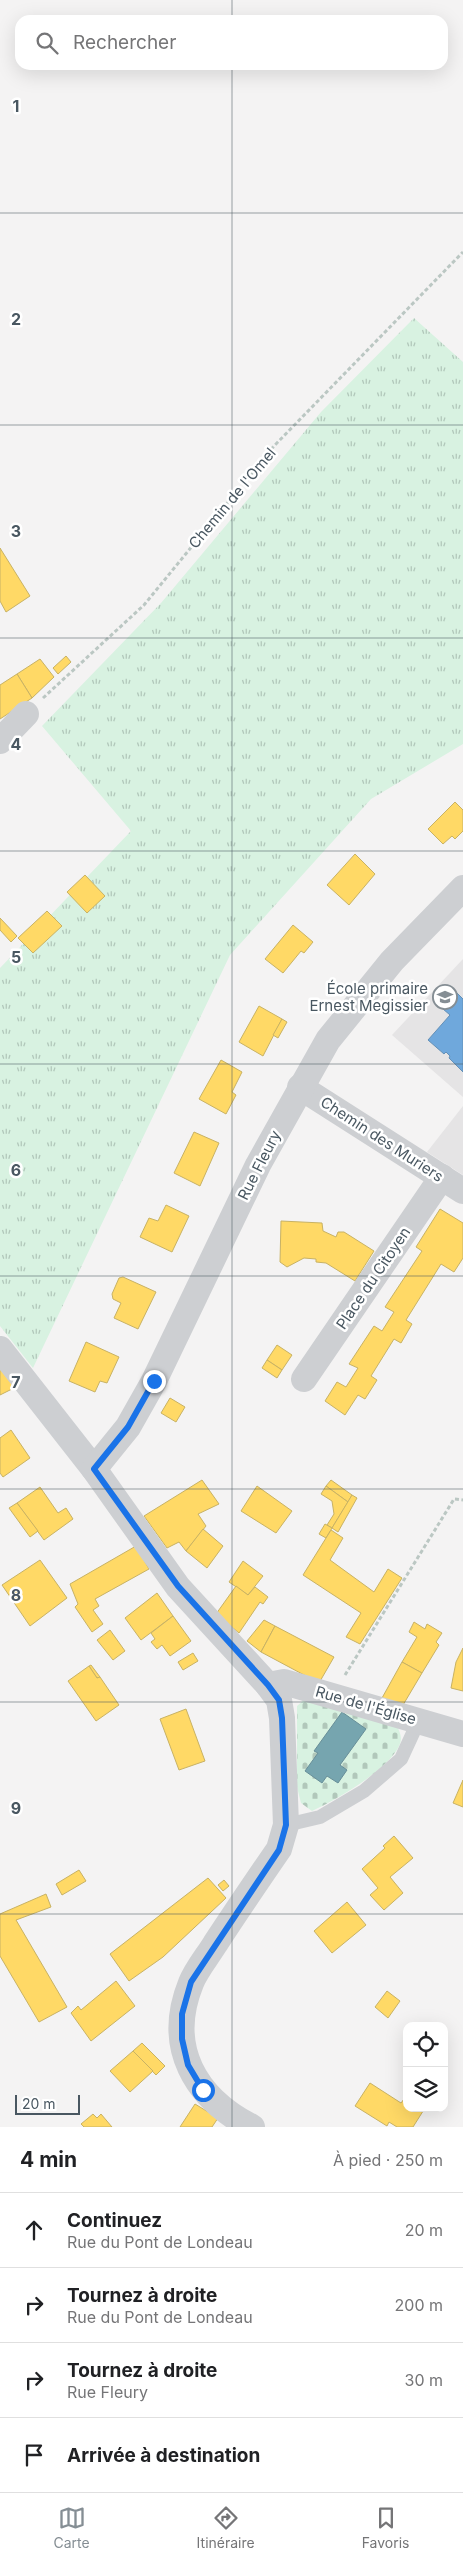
<!DOCTYPE html>
<html lang="fr">
<meta charset="utf-8">
<style>
body{margin:0;font-family:Inter,sans-serif;background:#f2f2f2;color:#202124}
.controls{position:absolute;right:15px;bottom:15px;display:grid;overflow:hidden;border-radius:10px;box-shadow:0 5px 20px #0002}
.controls button{width:45px;height:45px;display:grid;place-items:center;padding:0;border:0;border-bottom:1px solid #e0e0e0;background:#fff;color:#202124;font:25px sans-serif}
.scale{position:absolute;left:15px;bottom:12px;width:65px;box-sizing:border-box;padding-left:5px;border:2px solid #495761;border-top:0;font-size:14px;line-height:18px;white-space:nowrap;color:#495761;-webkit-text-stroke:4px #fff;paint-order:stroke}
.stop{position:absolute;width:15px;height:15px;margin:-11px;border:4px solid #1a73e8;border-radius:50%;background:#fff}
.stop.end{background:#1a73e8;border-color:#fff;box-shadow:0 1px 5px #0008}
.list{margin:0;padding:0;list-style:none}
h2{display:flex;justify-content:space-between;align-items:center;height:65px;margin:0;padding:0 20px;font-size:21px}
h2 small{font-size:16px;font-weight:400;color:#757577}
.list li{display:grid;grid-template-columns:32px 1fr auto;gap:15px;align-items:center;box-sizing:border-box;height:75px;padding:0 20px;border-top:1px solid #e0e0e0}
.list b{display:block;font-size:19px;white-space:nowrap}
.list p{margin:0;font-size:16px;white-space:nowrap;color:#757577}
.list em{font-size:16px;font-style:normal;color:#757577}
.icon{flex:none;width:28px;height:28px;fill:none;stroke:currentColor;stroke-width:2;stroke-linecap:round;stroke-linejoin:round}
.map{position:relative;flex:none;width:463px;height:2127px;overflow:hidden}
.search{position:absolute;background:#fff;box-shadow:0 5px 20px #0002;left:15px;right:15px;top:15px;height:55px;display:flex;align-items:center;gap:12px;box-sizing:border-box;padding:0 18px;border-radius:15px;color:#757577;font-size:19px}
.sheet{height:365px;background:#fff}
nav{display:flex;justify-content:space-around;align-items:center;box-sizing:border-box;height:70px;border-top:1px solid #e0e0e0;background:#fff;font-size:14px;color:#757577}
nav a{display:grid;justify-items:center;gap:2px}
nav .on{color:#858e94}
.map>svg:first-child{display:block}
.education{fill:#e5e4e5}
.grass{fill:url(#grass-tufts)}
.cemetery{fill:url(#cemetery-stones)}
.homes{fill:#ffd966;stroke:#c8b264}
.schools{fill:#6fa8dc;stroke:#6490b7}
.public{fill:#76a5af;stroke:#688e98}
.lines{fill:none;stroke-linecap:round;stroke-linejoin:round}
.path{stroke:#bbc7c3;stroke-width:3;stroke-dasharray:4 2.5;stroke-linecap:butt}
.lane{stroke:#cdcfd2;stroke-width:14}
.street{stroke:#cdcfd2;stroke-width:26}
.route{stroke:#1a73e8;stroke-width:6}
.grid{fill:none;stroke:#495761;stroke-width:1;stroke-opacity:0.55}
.labels{text-anchor:middle;dominant-baseline:central;stroke-width:5;stroke-linejoin:round;paint-order:stroke}
.street-label{font-size:15px;fill:#495761;stroke:#fff}
.poi-label{font-size:15px;fill:#495761;stroke:#fff;text-anchor:end}
.grid-label{font-size:16px;text-anchor:middle;font-weight:bold;fill:#495761;stroke:#fff;stroke-width:5;stroke-linejoin:round;paint-order:stroke}
</style>
<div class="map">
<svg width="463" height="2127" viewBox="0 0 463 2127">
<defs>
<pattern id="grass-tufts" width="24" height="20" patternUnits="userSpaceOnUse" patternTransform="scale(1.25)"><rect width="24" height="20" fill="#d8f2e1"/><path d="M3 7l-1-3M5 7V3M7 7l1-3M15 17l-1-3M17 17v-4M19 17l1-3" fill="none" stroke="#b1c7ba"/></pattern>
<pattern id="cemetery-stones" width="16" height="16" patternUnits="userSpaceOnUse" patternTransform="scale(1.25)"><rect width="16" height="16" fill="#d8f2e1"/><path d="M2 7V4a2 2 0 0 1 4 0v3zM10 15v-3a2 2 0 0 1 4 0v3z" fill="#b1c7ba"/></pattern>
</defs>
<rect width="100%" height="100%" fill="#f4f3f3"/>
<g class="education">
<path d="M463,959V1097L392,1035Z"/>
<path d="M463,1106V1175L427,1152Z"/>
</g>
<path class="grass" d="M414,318L463,362V744L371,799L230,955L33,1368L0,1326V968L131,831L42,726L161,603L321,412Z"/>
<path class="cemetery" d="M305,1699L396,1724C400,1732 403,1738 399,1746C388,1770 336,1800 312,1811L301,1803L297,1787V1706Z"/>
<g class="homes">
<path d="M0,548L30,596L6,612L0,601Z"/>
<path d="M66,656L71,662L58,674L53,668Z"/>
<path d="M40,659L54,677L32,698L17,674Z"/>
<path d="M17,674L32,698L0,719V685Z"/>
<path d="M455,802L463,810V831L455,839L452,836L443,844L428,829Z"/>
<path d="M355,854L375,874L349,905L327,885Z"/>
<path d="M85,875L105,896L87,913L67,892Z"/>
<path d="M47,911L62,926L33,953L18,938Z"/>
<path d="M0,918L17,936L11,942L0,930Z"/>
<path d="M293,925L313,942L304,953L301,951L283,973L265,959Z"/>
<path d="M259,1006L282,1019L263,1056L239,1042Z"/>
<path d="M282,1019L287,1022L278,1038L273,1035Z"/>
<path d="M221,1060L242,1072L232,1092L236,1095L226,1114L199,1099Z"/>
<path d="M194,1132L219,1143L200,1186L174,1173Z"/>
<path d="M166,1205L189,1216L172,1252L140,1237L149,1218L158,1221Z"/>
<path d="M440,1209L463,1223V1258L454,1272L441,1264L406,1320L412,1324L401,1343L394,1339L371,1376L377,1380L365,1399L358,1395L345,1415L325,1401L337,1382L346,1387L358,1368L349,1364L374,1326L382,1331L394,1312L385,1307L422,1251L416,1247Z"/>
<path d="M281,1221L322,1223L323,1231L336,1237L338,1232H344L374,1251L355,1281L326,1263L316,1262V1259L304,1258L287,1267L280,1262Z"/>
<path d="M123,1277L156,1292L138,1329L114,1318L121,1303L113,1299L112,1294L119,1278Z"/>
<path d="M86,1342L119,1357L107,1383L100,1381L95,1392L69,1381Z"/>
<path d="M277,1345L292,1355L282,1370L267,1360Z"/>
<path d="M267,1360L282,1370L277,1378L262,1368Z"/>
<path d="M0,1365L18,1386L0,1395Z"/>
<path d="M170,1398L185,1407L176,1422L161,1413Z"/>
<path d="M11,1430L30,1458L3,1477L0,1473V1438Z"/>
<path d="M202,1480L219,1504L198,1514L206,1526L186,1551L179,1542L167,1548L144,1516Z"/>
<path d="M331,1480L352,1495L348,1502L326,1486Z"/>
<path d="M257,1486L292,1511L276,1533L241,1511Z"/>
<path d="M326,1486L348,1502L332,1528L327,1525L334,1514L332,1501L321,1494Z"/>
<path d="M40,1487L58,1513L66,1508L73,1519L44,1540L17,1503Z"/>
<path d="M352,1495L357,1498L338,1532L332,1528Z"/>
<path d="M17,1503L38,1531L30,1537L9,1508Z"/>
<path d="M325,1524L332,1528L326,1538L319,1534Z"/>
<path d="M203,1529L223,1546L207,1568L186,1551Z"/>
<path d="M331,1530L343,1538L330,1560L374,1592L388,1569L402,1578L360,1644L346,1637L361,1613L303,1575Z"/>
<path d="M136,1546L149,1569L95,1599L99,1606L93,1610L103,1624L92,1632L75,1607L78,1604L70,1584Z"/>
<path d="M40,1560L67,1598L30,1626L2,1585Z"/>
<path d="M243,1561L263,1576L248,1595L229,1582Z"/>
<path d="M236,1586L248,1595L255,1587L268,1597L263,1604L260,1602L239,1633L216,1614Z"/>
<path d="M157,1593L173,1616L141,1640L125,1618Z"/>
<path d="M173,1616L191,1641L170,1656L162,1645L157,1649L151,1642L155,1639L151,1633Z"/>
<path d="M264,1620L275,1626L261,1652L247,1641Z"/>
<path d="M414,1622L425,1629L427,1624L442,1633L436,1642L439,1645L422,1673L402,1662L417,1637L409,1632Z"/>
<path d="M275,1626L334,1657L319,1683L261,1652Z"/>
<path d="M110,1630L125,1651L113,1660L97,1640Z"/>
<path d="M463,1648V1691L451,1688L456,1662Z"/>
<path d="M193,1653L198,1661L183,1670L178,1662Z"/>
<path d="M402,1662L422,1673L403,1705L382,1698Z"/>
<path d="M91,1665L100,1677L97,1678L89,1666Z"/>
<path d="M89,1666L97,1678L100,1677L119,1705L96,1721L68,1681Z"/>
<path d="M186,1709L205,1761L179,1770L160,1719Z"/>
<path d="M463,1780V1807L453,1803Z"/>
<path d="M394,1836L413,1858L390,1877L403,1893L384,1910L370,1895L378,1888L362,1869L385,1848L383,1846Z"/>
<path d="M79,1870L86,1881L62,1895L56,1884Z"/>
<path d="M208,1878L226,1898L163,1957L129,1981L110,1954Z"/>
<path d="M224,1880L229,1886L223,1891L218,1885Z"/>
<path d="M46,1894L51,1907L16,1920L67,2007L39,2022L0,1956V1914Z"/>
<path d="M347,1902L366,1925L332,1953L314,1931Z"/>
<path d="M116,1981L135,2006L91,2041L71,2013L78,2006L81,2010Z"/>
<path d="M387,1991L400,2001L388,2018L375,2007Z"/>
<path d="M142,2043L165,2066L156,2075L133,2051Z"/>
<path d="M133,2051L153,2071L130,2092L110,2071Z"/>
<path d="M370,2083L401,2103L407,2095V2108H425L413,2127H397L389,2122L387,2126L355,2106Z"/>
<path d="M195,2104L218,2118L212,2127H180Z"/>
<path d="M93,2114L97,2118L101,2114L112,2127H84L81,2124Z"/>
</g>
<path class="schools" d="M457,993L463,999V1072L449,1058L450,1056L446,1052L444,1054L428,1040L450,1015L443,1009Z"/>
<path class="public" d="M342,1712L366,1729L340,1765L347,1770L338,1783L327,1776L322,1783L305,1771L318,1753L314,1751Z"/>
<g class="lines">
<g class="path">
<path d="M43,698L144,605L274,446L463,252"/>
<path d="M345,1675L451,1504L454,1499L463,1500"/>
</g>
<path class="lane" d="M286,1825L320,1817L364,1791L401,1759L419,1720"/>
<g class="street">
<path d="M0,741L26,714"/>
<path d="M300,1087L463,1191"/>
<path d="M0,1349L94,1469L178,1587L268,1685L279,1700L282,1718L286,1825L279,1849C257,1881 236,1912 215,1944C207,1957 196,1970 191,1983C165,2047 195,2098 252,2127"/>
<path d="M304,1379L442,1177"/>
<path d="M94,1469L128,1427L154,1381L258,1165L328,1040L392,961L463,888"/>
<path d="M268,1685L284,1682L463,1734"/>
</g>
</g>
<g class="lines">
<path class="route" d="M154,1381L128,1427L94,1469L178,1586L268,1685L279,1700L282,1718L286,1825L279,1850L191,1982L182,2014V2039L188,2065L203,2090"/>
</g>
<path class="grid" d="M232,0V20M232,65V2127M0,213H463M0,425H463M0,638H463M0,851H463M0,1064H463M0,1276H463M0,1489H463M0,1702H463M0,1914H463"/>
<defs>
<symbol id="school-ring" viewBox="-11 -11 22 22"><circle r="9.5" fill="#fff" stroke="#858e94" stroke-width="1.5"/><path d="M0-5L7-2L0 1L-7-2ZM-4 1L0 2.5L4 1V4Q0 6-4 4Z" fill="#858e94"/></symbol>
</defs>
<g fill-rule="evenodd">
<use href="#school-ring" x="431" y="983" width="28" height="28"/>
</g>
<g class="labels">
<g class="street-label">
<text transform="translate(232 498) rotate(-50)">Chemin de l'Omel</text>
<text transform="translate(382 1139) rotate(33)">Chemin des Muriers</text>
<text transform="translate(259 1165) rotate(-63)">Rue Fleury</text>
<text transform="translate(373 1278) rotate(-56)">Place du Citoyen</text>
<text transform="translate(366 1705) rotate(16)">Rue de l'Église</text>
</g>
<g class="poi-label">
<text x="428" y="988">École primaire<tspan x="428" dy="17">Ernest Megissier</tspan></text>
</g>
</g>
<g class="grid-label">
<text x="16" y="112">1</text>
<text x="16" y="325">2</text>
<text x="16" y="537">3</text>
<text x="16" y="750">4</text>
<text x="16" y="963">5</text>
<text x="16" y="1176">6</text>
<text x="16" y="1388">7</text>
<text x="16" y="1601">8</text>
<text x="16" y="1814">9</text>
</g>
</svg>
<div class="controls">
<button><svg class="icon" aria-label="locate" viewBox="0 0 24 24"><circle cx="12" cy="12" r="6"/><path d="M12 2v4M12 18v4M2 12h4M18 12h4"/></svg></button>
<button><svg class="icon" aria-label="layers" viewBox="0 0 24 24"><path d="M12 4l9 5-9 5-9-5zM3 14l9 5 9-5"/></svg></button>
</div>
<div class="scale">20 m</div>
<div class="stop" style="left:203px;top:2090px"></div>
<div class="stop end" style="left:154px;top:1381px"></div>
<div class="search"><svg class="icon" aria-label="search" viewBox="0 0 24 24"><circle cx="10" cy="10" r="6"/><path d="M15 15l6 6"/></svg>Rechercher</div>
</div>
<section class="sheet">
<h2>4 min<small>À pied · 250 m</small></h2>
<ul class="list">
<li><svg class="icon" aria-label="ahead" viewBox="0 0 24 24"><path d="M12 20V5M6 11l6-6 6 6"/></svg><div><b>Continuez</b><p>Rue du Pont de Londeau</p></div><em>20 m</em></li>
<li><svg class="icon" aria-label="right" viewBox="0 0 24 24"><path d="M7 20v-9h11M14 6l5 5-5 5"/></svg><div><b>Tournez à droite</b><p>Rue du Pont de Londeau</p></div><em>200 m</em></li>
<li><svg class="icon" aria-label="right" viewBox="0 0 24 24"><path d="M7 20v-9h11M14 6l5 5-5 5"/></svg><div><b>Tournez à droite</b><p>Rue Fleury</p></div><em>30 m</em></li>
<li><svg class="icon" aria-label="arrive" viewBox="0 0 24 24"><path d="M6 21V4h12l-3 4 3 4H6"/></svg><div><b>Arrivée à destination</b></div></li>
</ul>
</section>
<nav>
<a class="on"><svg class="icon" aria-label="map" viewBox="0 0 24 24"><path d="M3 6l6-2 6 2 6-2v14l-6 2-6-2-6 2zM9 4v14M15 6v14"/></svg>Carte</a>
<a><svg class="icon" aria-label="directions" viewBox="0 0 24 24"><path d="M12 3l9 9-9 9-9-9zM9 14v-3h6M13 9l2 2-2 2"/></svg>Itinéraire</a>
<a><svg class="icon" aria-label="saved" viewBox="0 0 24 24"><path d="M7 4h10v16l-5-4-5 4z"/></svg>Favoris</a>
</nav>
